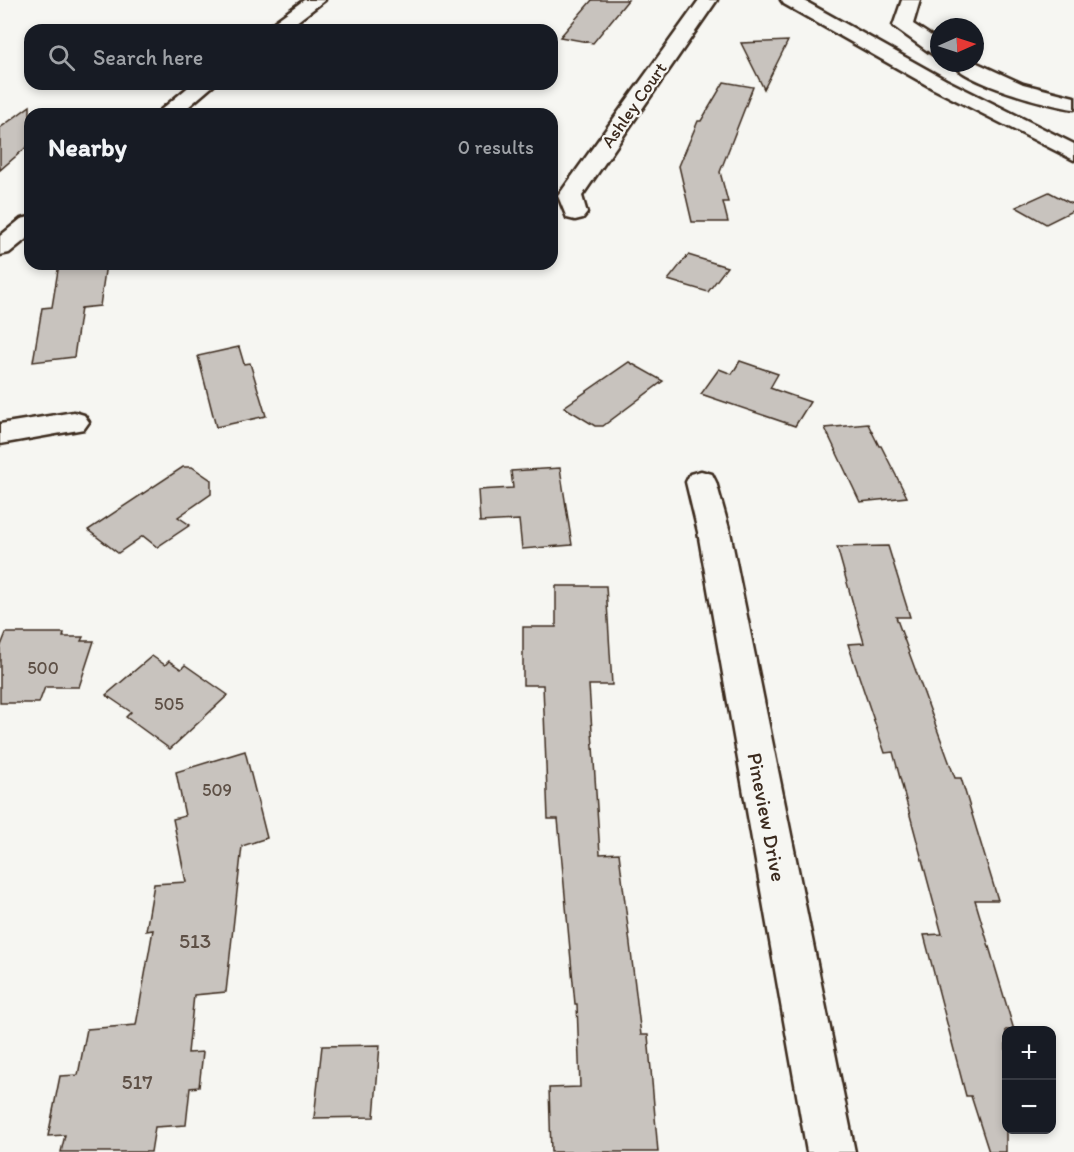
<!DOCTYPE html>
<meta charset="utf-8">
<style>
body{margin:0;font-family:Itim,sans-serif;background:#242831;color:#f1f3f6}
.controls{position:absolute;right:18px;bottom:18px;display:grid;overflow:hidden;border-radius:12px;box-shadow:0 3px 9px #0003}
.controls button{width:54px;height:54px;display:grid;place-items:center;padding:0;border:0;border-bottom:2px solid #363941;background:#171b24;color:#f1f3f6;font:30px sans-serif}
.compass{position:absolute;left:930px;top:18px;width:54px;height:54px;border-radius:50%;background:#171b24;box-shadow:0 3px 9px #0003;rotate:87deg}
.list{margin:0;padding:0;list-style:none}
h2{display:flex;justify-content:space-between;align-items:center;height:78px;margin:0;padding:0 24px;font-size:26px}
h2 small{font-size:20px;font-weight:400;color:#9ea1a6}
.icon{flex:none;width:33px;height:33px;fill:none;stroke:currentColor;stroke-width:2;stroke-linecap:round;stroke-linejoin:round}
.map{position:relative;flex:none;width:1074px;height:1152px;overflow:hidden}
.search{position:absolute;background:#171b24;box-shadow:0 3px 9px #0003;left:24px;top:24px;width:534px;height:66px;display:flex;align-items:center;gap:15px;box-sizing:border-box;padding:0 21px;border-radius:18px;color:#9ea1a6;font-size:22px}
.panel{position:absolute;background:#171b24;box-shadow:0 3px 9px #0003;left:24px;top:108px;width:534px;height:162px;border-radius:18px}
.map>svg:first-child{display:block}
.building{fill:#c8c3be;stroke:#3b2a1e;stroke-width:1.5}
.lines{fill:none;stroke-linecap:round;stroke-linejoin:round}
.minor-casing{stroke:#3b2a1e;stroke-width:5}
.tertiary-casing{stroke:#3b2a1e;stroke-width:5}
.minor{fill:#f6f6f2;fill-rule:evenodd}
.tertiary{fill:#f6f6f2;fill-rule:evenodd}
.labels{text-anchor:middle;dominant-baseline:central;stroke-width:4.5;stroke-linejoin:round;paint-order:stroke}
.far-street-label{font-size:18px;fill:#3b2a1e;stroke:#f6f6f2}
.number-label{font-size:18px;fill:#5e5046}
.street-label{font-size:21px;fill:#3b2a1e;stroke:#f6f6f2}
.near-number-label{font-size:21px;fill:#5e5046}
</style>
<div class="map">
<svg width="1074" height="1152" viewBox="0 0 1074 1152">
<rect width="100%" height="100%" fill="#f6f6f2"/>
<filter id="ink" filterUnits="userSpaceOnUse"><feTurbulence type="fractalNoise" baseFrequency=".0167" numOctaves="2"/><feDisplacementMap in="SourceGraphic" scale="12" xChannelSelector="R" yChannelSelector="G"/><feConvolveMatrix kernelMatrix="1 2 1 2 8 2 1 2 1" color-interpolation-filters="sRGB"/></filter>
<g filter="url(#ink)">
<g class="building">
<path d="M592,0H628L593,43L560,37Z"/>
<path d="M788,41L764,89L741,43Z"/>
<path d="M724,82L753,87L720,172L728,202H723L728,222H692L679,166L698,121H701Z"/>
<path d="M30,106V144L0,170V128Z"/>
<path d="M1049,192L1074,205V210L1046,224L1016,207Z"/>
<path d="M688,255L727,267L708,292L668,280Z"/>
<path d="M59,264H106L100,306L81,308L74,357L33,362L42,308L52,307Z"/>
<path d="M239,347L244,364L250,363L266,416L216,427L198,356Z"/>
<path d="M740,361L778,374L770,388L810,402L795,426L701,394L719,369L732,374Z"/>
<path d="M629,362L663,381L603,426H595L564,407Z"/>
<path d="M868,424L879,446H881L907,497L860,502L825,428Z"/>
<path d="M183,467H192L211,480V494L178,517L190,525L157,547L143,536L118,553L88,530Z"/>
<path d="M560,468L572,545L522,549L519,520L480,522L478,490L513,488L511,471Z"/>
<path d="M888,546L910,617H896L955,778H961L998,900H975L1014,1030H1006V1152H989L971,1096H966L924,935L942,934L893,752L885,753L848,644L864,643L837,547Z"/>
<path d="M556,586H606L612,685H589L600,854L619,853L641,1035H648L658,1152H551L549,1088L580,1087L577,1004H575L558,819H548L543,685H523V627H556Z"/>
<path d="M6,633H64L63,637H83L81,641H94L79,687H45L39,703H0V648Z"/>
<path d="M152,656L165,665L169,661L181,669L185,665L228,695L170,749L126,717L131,712L106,695Z"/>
<path d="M245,751L267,838L242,846L226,992L194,995L188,1053L203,1052L199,1087L190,1088L186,1125L155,1127L151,1152H61L65,1135L48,1136L60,1076L78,1075L87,1029L136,1025L153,930L146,931L154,884L186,882L173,819L185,816L176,772Z"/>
<path d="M380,1045L374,1117L314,1118L322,1046Z"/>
</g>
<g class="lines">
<defs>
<g id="minor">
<path d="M304,0H325L286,30H263Z"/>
<path d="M699,0H717L582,196L587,213L583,218L575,220L567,218L558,196Z"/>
<path d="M902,0H920L913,24L939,41V56L932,54L893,26Z"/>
<path d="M975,62L1023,84L1074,97V109C1048,105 967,84 952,63Z"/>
<path d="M192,84H215L180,114H156Z"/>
<path d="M30,217V236L9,253L0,255V236L21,219Z"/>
<path d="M74,412L84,415L89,422L84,429L0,444V424Z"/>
<path d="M701,471L712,474L716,482L730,532L855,1152H807L698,532L686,482L690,474Z"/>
</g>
<path id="tertiary" d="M781,0H803L946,80L1074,144V160L932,88L784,4Z"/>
</defs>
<use href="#minor" class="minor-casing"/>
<use href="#tertiary" class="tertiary-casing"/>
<use href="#minor" class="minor"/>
<use href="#tertiary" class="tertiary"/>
</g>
</g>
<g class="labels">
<g class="far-street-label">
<text transform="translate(634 105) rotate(-55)">Ashley Court</text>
</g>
<g class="number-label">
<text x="43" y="668">500</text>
<text x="169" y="704">505</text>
<text x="217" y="790">509</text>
</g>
<g class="street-label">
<text transform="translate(767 817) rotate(79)">Pineview Drive</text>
</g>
<g class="near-number-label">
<text x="195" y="940">513</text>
<text x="137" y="1081">517</text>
</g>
</g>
</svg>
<div class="controls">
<button>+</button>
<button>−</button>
</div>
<svg class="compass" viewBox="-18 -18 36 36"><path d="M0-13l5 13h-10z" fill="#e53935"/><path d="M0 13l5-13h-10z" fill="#9ea1a6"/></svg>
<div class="search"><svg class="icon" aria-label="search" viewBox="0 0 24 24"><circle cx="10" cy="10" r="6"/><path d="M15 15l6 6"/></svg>Search here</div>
<section class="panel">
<h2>Nearby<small>0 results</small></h2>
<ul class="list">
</ul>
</section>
</div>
